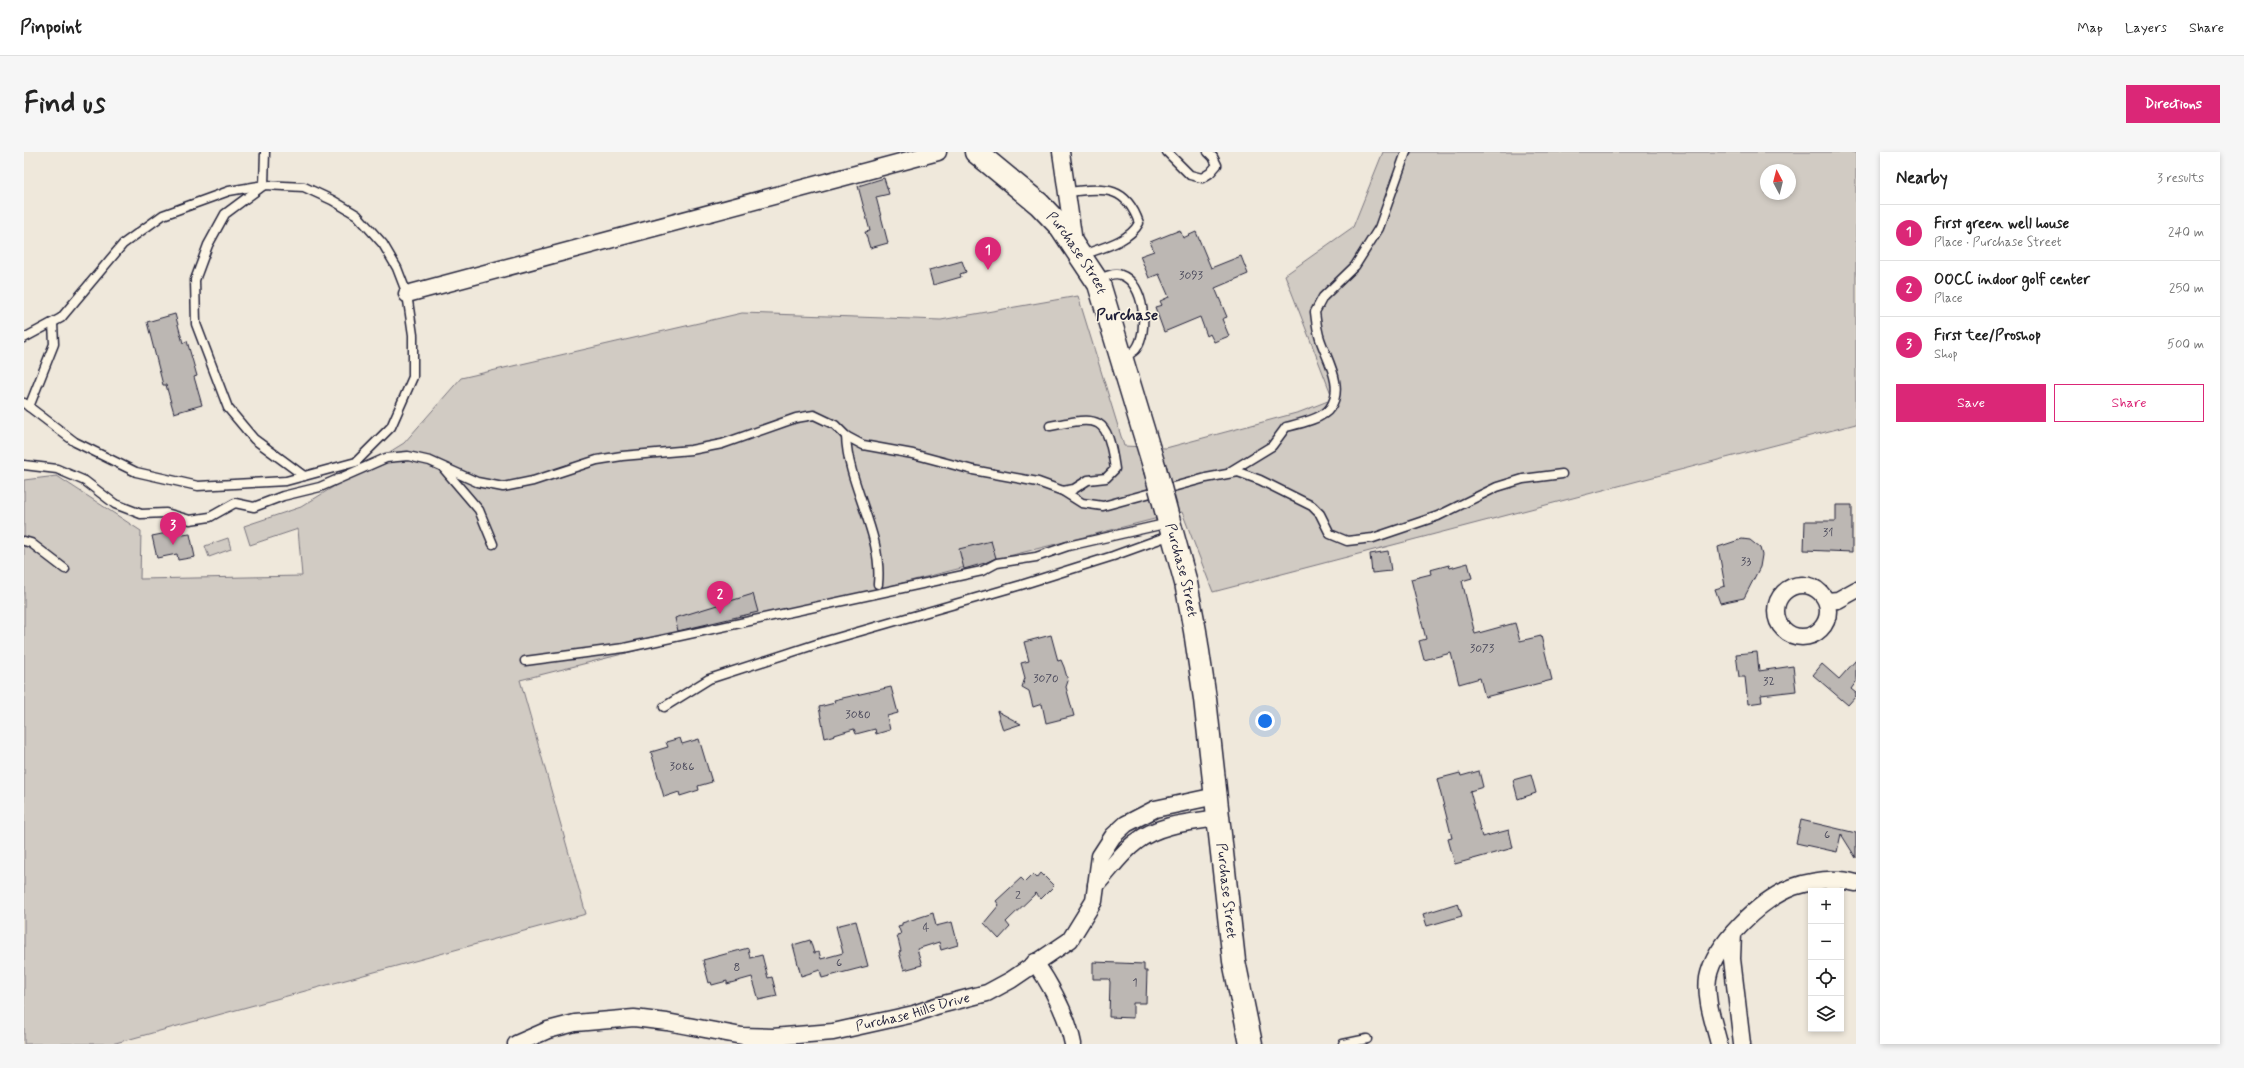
<!DOCTYPE html>
<meta charset="utf-8">
<style>
body{margin:0;font-family:Mynerve,sans-serif;background:#f6f6f6;color:#222}
.controls{position:absolute;right:12px;bottom:12px;display:grid;overflow:hidden;border-radius:0px;box-shadow:0 2px 6px #0003}
.controls button{width:36px;height:36px;display:grid;place-items:center;padding:0;border:0;border-bottom:1px solid #e0e0e0;background:#fff;color:#222;font:20px sans-serif}
.compass{position:absolute;left:1736px;top:12px;width:36px;height:36px;border-radius:50%;background:#fff;box-shadow:0 2px 6px #0003;rotate:353deg}
.you{position:absolute;left:1241px;top:569px;width:14px;height:14px;margin:-10px;border:3px solid #fff;border-radius:50%;background:#1a73e8;box-shadow:0 0 0 6px #1a73e833}
.badge{display:grid;place-items:center;width:26px;height:26px;border-radius:50%;background:#db2777;color:#fff;font-size:13px;font-weight:700}
.pin{position:absolute;translate:-50% -33px;filter:drop-shadow(0 1px 2px #0008)}
.pin::after{content:'';position:absolute;top:21px;width:14px;height:12px;background:inherit;clip-path:polygon(0 0,100% 0,50% 100%)}
.list{margin:0;padding:0;list-style:none}
h2{display:flex;justify-content:space-between;align-items:center;height:52px;margin:0;padding:0 16px;font-size:17px}
h2 small{font-size:13px;font-weight:400;color:#767676}
.list li{display:grid;grid-template-columns:26px 1fr auto;gap:12px;align-items:center;box-sizing:border-box;height:56px;padding:0 16px;border-top:1px solid #e0e0e0}
.list b{display:block;font-size:15px;white-space:nowrap}
.list p{margin:0;font-size:13px;white-space:nowrap;color:#767676}
.list em{font-size:13px;font-style:normal;color:#767676}
.actions{display:flex;gap:8px;padding:12px 16px}
.actions a{flex:1;padding:9px 0;border:1px solid #db2777;border-radius:0px;text-align:center;font-size:14px;color:#db2777}
.actions .main{background:#db2777;color:#fff}
.icon{flex:none;width:22px;height:22px;fill:none;stroke:currentColor;stroke-width:2;stroke-linecap:round;stroke-linejoin:round}
.map{position:relative;flex:none;width:1832px;height:892px;overflow:hidden;border-radius:0px}
header{display:flex;align-items:center;gap:24px;box-sizing:border-box;height:56px;padding:0 20px;background:#fff;border-bottom:1px solid #e0e0e0}
header strong{font-size:19px}
nav{display:flex;gap:22px;margin-inline-start:auto;font-size:14px}
.intro{display:flex;align-items:center;justify-content:space-between;box-sizing:border-box;height:96px;padding:0 24px}
h1{margin:0;font-size:28px}
.button{padding:10px 18px;border-radius:0px;background:#db2777;color:#fff;font-size:14px;font-weight:700}
main{display:flex;gap:24px;padding:0 24px}
aside{flex:1;background:#fff;border-radius:0px;box-shadow:0 2px 6px #0003}
.map>svg:first-child{display:block}
.green{fill:#d1cbc3;stroke:#7a767f;fill-rule:evenodd}
.building{fill:#bcb7b3;stroke:#22223b}
.lines{fill:none;stroke-linecap:round;stroke-linejoin:round}
.lane-casing{stroke:#22223b;stroke-width:11}
.street-casing{stroke:#22223b;stroke-width:19}
.secondary-casing{stroke:#22223b;stroke-width:25}
.lane{stroke:#fcf5e5;stroke-width:8}
.street{stroke:#fcf5e5;stroke-width:16}
.secondary{stroke:#fcf5e5;stroke-width:22}
.secondary-bridge-casing{stroke:#22223b;stroke-width:25;stroke-linecap:butt}
.secondary-bridge{stroke:#fcf5e5;stroke-width:22}
.labels{text-anchor:middle;dominant-baseline:central;stroke-width:3;stroke-linejoin:round;paint-order:stroke}
.number-label{font-size:12px;fill:#484759}
.street-label{font-size:14px;fill:#22223b;stroke:#fcf5e5}
.quarter-label{font-size:16px;font-weight:bold;fill:#22223b;stroke:#fcf5e5}
</style>
<header>
<strong>Pinpoint</strong>
<nav><a>Map</a><a>Layers</a><a>Share</a></nav>
</header>
<div class="intro"><h1>Find us</h1><a class="button">Directions</a></div>
<main>
<div class="map">
<svg width="1832" height="892" viewBox="0 0 1832 892">
<rect width="100%" height="100%" fill="#efe8db"/>
<filter id="ink" filterUnits="userSpaceOnUse"><feTurbulence type="fractalNoise" baseFrequency=".025" numOctaves="2"/><feDisplacementMap in="SourceGraphic" scale="8" xChannelSelector="R" yChannelSelector="G"/><feConvolveMatrix kernelMatrix="1 2 1 2 8 2 1 2 1" color-interpolation-filters="sRGB"/></filter>
<g filter="url(#ink)">
<g class="green">
<path d="M1359,0H1832V272L1189,440L1158,360L496,528L562,762L88,892H0V328L33,324L117,379L116,427L278,424L274,377L226,393L220,374L277,355L380,291L437,226L718,161L917,168L1054,144L1100,294L1142,296L1276,260L1309,247L1261,123L1329,75ZM1742,18H1766V42H1742Z"/>
<path d="M204,386L207,397L185,405L181,394Z"/>
</g>
<g class="building">
<path d="M860,26L865,42L852,45L864,91L846,96L841,80L846,79L834,34Z"/>
<path d="M1156,78L1159,86L1172,80L1187,116L1217,104L1224,122L1191,136L1203,165L1198,167L1205,184L1190,190L1186,182L1183,184L1176,165L1140,180L1131,155L1138,153L1136,149L1145,145L1135,122L1125,126L1116,104L1130,99L1126,90Z"/>
<path d="M938,109L942,120L936,122L937,125L909,133L905,118Z"/>
<path d="M151,162L159,191L163,189L173,224L170,225L178,253L150,261L142,233H139L123,170Z"/>
<path d="M1812,353H1828V400L1780,398L1781,369H1812Z"/>
<path d="M158,378L159,383L166,382L171,405L154,408L153,402L133,406L128,384Z"/>
<path d="M1718,387L1726,388L1736,396L1738,403L1736,415L1720,446L1696,451L1691,437L1701,434L1694,395Z"/>
<path d="M967,389L972,406L961,411L940,417L935,397Z"/>
<path d="M1364,399L1367,419L1348,421L1346,402Z"/>
<path d="M1444,411L1448,426L1438,429L1451,482L1491,471L1496,489L1517,484L1528,528L1461,545L1456,526L1435,532L1427,501L1400,508L1395,489L1402,487L1387,427L1407,422L1406,418L1425,413L1426,416Z"/>
<path d="M729,442L734,460L654,479L651,466Z"/>
<path d="M1027,483L1034,509L1037,508L1040,515L1044,529L1042,535L1050,564L1022,571L1018,552L1009,555L1005,539L998,535L1001,526L997,511L1005,509L1000,490Z"/>
<path d="M1733,500L1735,519L1769,514L1772,539L1737,543L1738,550L1724,552L1721,525H1715L1712,502Z"/>
<path d="M1832,508V530L1827,537L1832,541V544L1824,553L1789,523L1798,512L1815,527Z"/>
<path d="M867,535L874,561L863,564L866,578L852,582L851,577L832,582L830,577L801,586L795,555L811,551L810,548Z"/>
<path d="M973,559L997,572L979,578Z"/>
<path d="M656,586L658,592L675,587L688,630L674,634L675,638L656,644L655,640L640,645L627,600L644,595L642,590Z"/>
<path d="M1455,619L1459,635L1446,639L1458,685L1485,678L1489,696L1431,712L1424,687L1428,686L1413,627L1436,621L1437,624Z"/>
<path d="M1507,623L1512,641L1494,647L1489,628Z"/>
<path d="M1777,668L1832,681V706L1817,682L1813,700L1772,691Z"/>
<path d="M1017,721L1030,734L1017,747L1012,741L982,770L986,775L975,787L960,771L975,753L972,749L997,726L1001,730L1009,722L1013,726Z"/>
<path d="M1434,751L1438,764L1403,774L1399,762Z"/>
<path d="M909,761L912,774L928,770L934,793L917,798L915,790L893,797L898,813L880,818L875,800L877,799L873,783L877,782L874,774L878,773V771Z"/>
<path d="M832,769L844,814L798,826L796,818L777,824L769,793L786,788L790,801L795,800L797,807L819,801L812,774Z"/>
<path d="M724,796L726,806L738,803L744,826L748,825L753,844L735,848L728,825L703,832V829L688,833L687,830L685,831L679,808Z"/>
<path d="M1069,810L1120,812V819H1123L1122,851H1109V866L1085,865L1086,830L1085,827H1069Z"/>
</g>
<g class="lines">
<defs>
<g id="lane">
<path d="M241,0L240,33L201,62L184,93L171,128L172,172L204,256L230,287L280,324"/>
<path d="M1143,0L1166,23L1178,26L1186,21L1193,13L1189,5L1184,0"/>
<path d="M1042,40C1078,37 1101,31 1115,71C1105,90 1077,96 1058,103"/>
<path d="M1074,128C1080,125 1090,120 1097,123C1121,131 1125,180 1112,197C1109,201 1103,203 1099,206"/>
<path d="M0,186L37,166L99,92L139,63L205,39L240,33L280,35L308,48L333,63L359,92L373,116L383,142L389,183V225L367,275L332,310L262,329L174,334L112,320L51,290L0,251"/>
<path d="M5,255L30,192L29,171"/>
<path d="M822,284C824,335 859,381 854,432"/>
<path d="M0,313L33,317L61,329L91,352L117,362L142,361L166,368L186,365L211,351L230,355L259,344L296,335L362,306L384,304L406,309L453,330L479,335L509,329L573,308L598,304L667,298L698,292L772,266L790,263L811,273L822,284L839,293L889,302L949,318L1014,330L1039,339L1050,337L1064,328L1082,326L1091,317C1083,263 1076,264 1026,274"/>
<path d="M420,317L455,358L469,392"/>
<path d="M1207,319L1248,294L1262,275C1274,272 1299,267 1306,256C1321,235 1303,208 1296,187C1293,178 1292,169 1291,160L1299,145L1331,114L1355,76L1382,0"/>
<path d="M1039,339L1058,351L1079,354L1182,326L1214,320L1236,328L1288,354L1296,362L1306,382L1323,389L1349,386L1414,364L1473,335L1499,327L1538,322"/>
<path d="M0,389L7,391L41,417"/>
<path d="M501,509L600,496L958,419L973,411L1012,405L1044,394L1145,371"/>
<path d="M640,555L685,527L799,490L997,433L1089,404L1147,383"/>
<path d="M1319,892L1343,887"/>
</g>
<g id="street">
<path d="M1037,0L1050,90"/>
<path d="M383,142L914,0"/>
<circle cx="1778" cy="459" r="26"/>
<path d="M1803,449L1814,448L1832,438"/>
<path d="M1072,733C1085,719 1097,701 1112,690C1134,672 1167,670 1194,666"/>
<path d="M1709,781L1708,807L1718,892"/>
<path d="M1011,810C1028,835 1043,862 1049,892"/>
<path id="s1" d="M492,892L524,878L551,871L610,866L643,870L718,884L749,885L809,880L890,862L912,854L963,841L987,828L1046,788L1070,749L1076,704L1089,684L1102,672L1131,657L1192,644"/>
<path d="M1695,892C1690,871 1681,848 1684,826C1690,792 1737,747 1769,735C1790,728 1811,725 1832,731"/>
</g>
<g id="secondary">
<path id="s2" d="M952,0L1015,52L1037,75L1075,132L1131,317"/>
<path id="s3" d="M1144,366L1162,431L1171,479L1181,547L1210,809L1227,892"/>
</g>
</defs>
<use href="#lane" class="lane-casing"/>
<use href="#street" class="street-casing"/>
<use href="#secondary" class="secondary-casing"/>
<use href="#lane" class="lane"/>
<use href="#street" class="street"/>
<use href="#secondary" class="secondary"/>
<defs>
<path id="secondary-bridge" d="M1131,317L1144,366"/>
</defs>
<use href="#secondary-bridge" class="secondary-bridge-casing"/>
<use href="#secondary-bridge" class="secondary-bridge"/>
</g>
</g>
<g class="labels">
<g class="number-label">
<text x="1167" y="124">3093</text>
<text x="1804" y="381">31</text>
<text x="1722" y="410">33</text>
<text x="1458" y="497">3073</text>
<text x="1022" y="527">3070</text>
<text x="1745" y="530">32</text>
<text x="834" y="563">3080</text>
<text x="658" y="615">3086</text>
<text x="1803" y="683">6</text>
<text x="994" y="744">2</text>
<text x="902" y="776">4</text>
<text x="815" y="811">6</text>
<text x="713" y="816">8</text>
<text x="1111" y="831">1</text>
</g>
<g class="street-label">
<text stroke="none"><textPath href="#s2" startOffset="144">Purchase Street</textPath></text>
<text stroke="none"><textPath href="#s3" startOffset="54">Purchase Street</textPath></text>
<text stroke="none"><textPath href="#s3" startOffset="378">Purchase Street</textPath></text>
<text stroke="none"><textPath href="#s1" startOffset="405">Purchase Hills Drive</textPath></text>
</g>
<g class="quarter-label">
<text x="1103" y="163">Purchase</text>
</g>
</g>
</svg>
<div class="controls">
<button>+</button>
<button>−</button>
<button><svg class="icon" aria-label="locate" viewBox="0 0 24 24"><circle cx="12" cy="12" r="6"/><path d="M12 2v4M12 18v4M2 12h4M18 12h4"/></svg></button>
<button><svg class="icon" aria-label="layers" viewBox="0 0 24 24"><path d="M12 4l9 5-9 5-9-5zM3 14l9 5 9-5"/></svg></button>
</div>
<svg class="compass" viewBox="-18 -18 36 36"><path d="M0-13l5 13h-10z" fill="#e53935"/><path d="M0 13l5-13h-10z" fill="#767676"/></svg>
<div class="you"></div>
<div class="pin badge" style="left:964px;top:118px">1</div>
<div class="pin badge" style="left:696px;top:462px">2</div>
<div class="pin badge" style="left:149px;top:393px">3</div>
</div>
<aside>
<h2>Nearby<small>3 results</small></h2>
<ul class="list">
<li><span class="badge">1</span><div><b>First green well house</b><p>Place · Purchase Street</p></div><em>240 m</em></li>
<li><span class="badge">2</span><div><b>OOCC indoor golf center</b><p>Place</p></div><em>250 m</em></li>
<li><span class="badge">3</span><div><b>First tee/Proshop</b><p>Shop</p></div><em>500 m</em></li>
</ul>
<div class="actions"><a class="main">Save</a><a>Share</a></div>
</aside>
</main>
